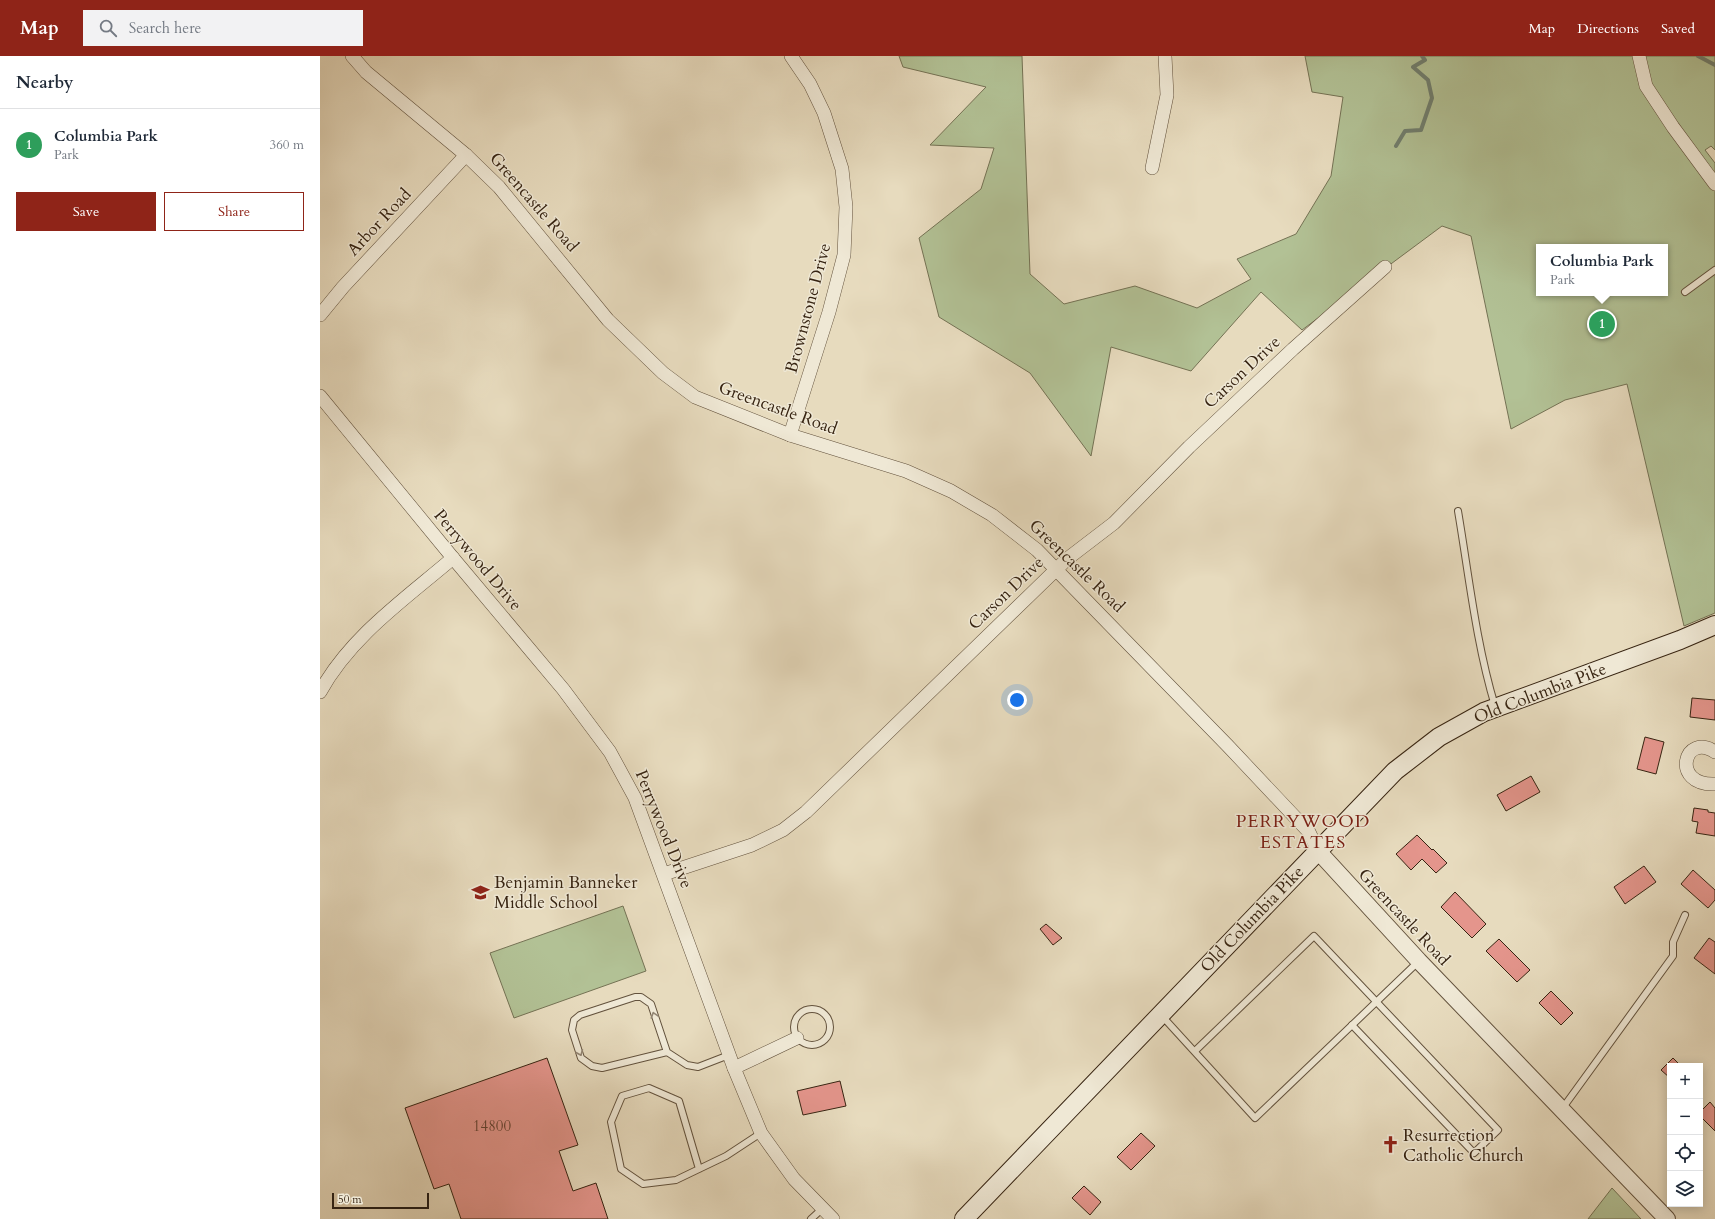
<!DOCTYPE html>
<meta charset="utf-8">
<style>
body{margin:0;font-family:Cardo,serif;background:#f2f2f3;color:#1f2937}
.controls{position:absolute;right:12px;bottom:12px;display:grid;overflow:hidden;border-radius:0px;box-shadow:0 2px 10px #0003}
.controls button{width:36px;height:36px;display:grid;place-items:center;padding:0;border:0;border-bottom:1px solid #e0e1e3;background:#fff;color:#1f2937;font:20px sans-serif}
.scale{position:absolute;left:12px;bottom:10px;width:97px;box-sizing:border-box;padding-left:4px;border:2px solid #372412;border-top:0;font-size:11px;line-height:14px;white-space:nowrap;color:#372412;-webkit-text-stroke:3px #efe8d5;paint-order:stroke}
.you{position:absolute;left:697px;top:644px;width:14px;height:14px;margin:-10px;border:3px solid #fff;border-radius:50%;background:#1a73e8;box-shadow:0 0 0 6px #1a73e833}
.badge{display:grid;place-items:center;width:26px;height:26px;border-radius:50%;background:#8f2418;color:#fff;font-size:13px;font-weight:700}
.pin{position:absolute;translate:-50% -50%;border:2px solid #fff;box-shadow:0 1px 4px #0006}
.popup{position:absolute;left:1216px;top:188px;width:132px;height:52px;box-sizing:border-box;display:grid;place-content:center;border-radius:0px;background:#fff;filter:drop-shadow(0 1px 3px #0005);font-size:13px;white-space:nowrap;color:#747a83}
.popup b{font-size:15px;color:#1f2937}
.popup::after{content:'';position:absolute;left:50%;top:100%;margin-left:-8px;border:8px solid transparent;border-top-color:#fff}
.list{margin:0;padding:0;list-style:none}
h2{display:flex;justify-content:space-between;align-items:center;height:52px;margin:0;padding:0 16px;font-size:17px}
h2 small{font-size:13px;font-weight:400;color:#747a83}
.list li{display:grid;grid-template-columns:26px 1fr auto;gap:12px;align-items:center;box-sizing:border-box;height:72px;padding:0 16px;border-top:1px solid #e0e1e3}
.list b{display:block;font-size:15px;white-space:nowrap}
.list p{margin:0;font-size:13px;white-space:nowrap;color:#747a83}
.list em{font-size:13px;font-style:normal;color:#747a83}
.actions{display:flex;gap:8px;padding:12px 16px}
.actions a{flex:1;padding:9px 0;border:1px solid #8f2418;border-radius:0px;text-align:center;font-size:14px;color:#8f2418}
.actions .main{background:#8f2418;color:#fff}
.icon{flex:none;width:22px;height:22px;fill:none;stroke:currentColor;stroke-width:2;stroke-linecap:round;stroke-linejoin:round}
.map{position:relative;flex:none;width:1395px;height:1163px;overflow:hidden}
header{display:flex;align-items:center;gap:24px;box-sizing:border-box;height:56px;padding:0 20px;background:#8f2418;color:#fff}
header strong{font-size:19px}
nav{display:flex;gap:22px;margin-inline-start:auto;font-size:14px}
.search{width:280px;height:36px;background:#f2f2f3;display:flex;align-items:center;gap:10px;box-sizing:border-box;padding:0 14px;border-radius:0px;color:#747a83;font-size:15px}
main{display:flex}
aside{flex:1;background:#fff}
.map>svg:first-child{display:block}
.green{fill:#b2c195;stroke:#747254;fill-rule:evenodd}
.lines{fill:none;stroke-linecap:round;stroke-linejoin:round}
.stream{stroke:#717f6f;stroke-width:4}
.building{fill:#e4958c;stroke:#372412}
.service-casing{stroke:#63523d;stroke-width:8}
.minor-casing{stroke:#63523d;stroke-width:14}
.tertiary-casing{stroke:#63523d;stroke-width:18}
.secondary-casing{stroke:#372412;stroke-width:20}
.service{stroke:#efe8d5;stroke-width:6}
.minor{stroke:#efe8d5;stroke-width:13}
.tertiary{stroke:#efe8d5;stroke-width:16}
.secondary{stroke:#efe8d5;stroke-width:18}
.oneway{stroke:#938674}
.labels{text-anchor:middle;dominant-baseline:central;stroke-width:3;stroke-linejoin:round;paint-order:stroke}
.number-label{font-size:15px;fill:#624030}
.street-label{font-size:17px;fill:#372412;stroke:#efe8d5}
.poi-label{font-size:17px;fill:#372412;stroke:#efe8d5;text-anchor:start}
.neighbourhood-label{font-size:18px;letter-spacing:1px;fill:#7a1f14;stroke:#efe8d5}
</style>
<header>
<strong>Map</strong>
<div class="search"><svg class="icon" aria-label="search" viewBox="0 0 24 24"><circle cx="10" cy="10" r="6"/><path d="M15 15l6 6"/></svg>Search here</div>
<nav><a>Map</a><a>Directions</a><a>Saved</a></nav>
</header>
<main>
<aside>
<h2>Nearby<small></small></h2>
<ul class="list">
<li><span class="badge" style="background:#2e9e5b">1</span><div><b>Columbia Park</b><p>Park</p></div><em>360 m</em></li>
</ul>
<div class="actions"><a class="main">Save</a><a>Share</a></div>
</aside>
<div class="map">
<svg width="1395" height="1163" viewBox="0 0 1395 1163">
<rect width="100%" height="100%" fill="#e7dbbe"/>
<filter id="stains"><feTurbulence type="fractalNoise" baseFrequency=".005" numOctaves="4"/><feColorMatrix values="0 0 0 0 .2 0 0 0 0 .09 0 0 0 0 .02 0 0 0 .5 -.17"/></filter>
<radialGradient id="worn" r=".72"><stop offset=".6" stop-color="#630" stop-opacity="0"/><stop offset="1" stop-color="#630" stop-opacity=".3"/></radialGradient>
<g class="green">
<path d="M579,0H702L710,218L744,248L815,230L877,252L931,223L917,203L976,178L1011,120L1023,41L992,36L985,0H1395V94L1391,90L1385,94L1395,107V557L1364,570L1307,328L1245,344L1191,373L1151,180L1122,170L982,274L941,236L871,315L791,291L771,400L710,317L619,261L599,182L661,133L674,92L610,89L666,31L583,11ZM1219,191H1345V237H1219Z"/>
<path d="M303,850L326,915L194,962L170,897Z"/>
<path d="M1292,1132L1321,1163H1268Z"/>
</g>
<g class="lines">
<g class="stream">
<path d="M1378,0L1395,9"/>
<path d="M1076,90L1085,75L1101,74L1112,42L1108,24L1093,11L1105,4L1102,0"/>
</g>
</g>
<g class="building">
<path d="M1372,642L1395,644V664L1370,661Z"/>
<path d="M1325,681L1344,686L1336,718L1317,713Z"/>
<path d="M1211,720L1220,736L1186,755L1177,739Z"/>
<path d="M1374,752L1388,754V756L1395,757V780L1376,777L1378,766L1372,765Z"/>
<path d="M1097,779L1112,794L1113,793L1127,807L1116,817L1102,803L1091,814L1076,798Z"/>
<path d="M1324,810L1336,826L1305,848L1294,831Z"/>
<path d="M1373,814L1395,834V844L1388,852L1361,828Z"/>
<path d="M1135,836L1166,868L1152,882L1121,851Z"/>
<path d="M726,868L742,882L733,889L720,873Z"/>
<path d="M1389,882L1395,886V918L1374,902Z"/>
<path d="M1179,883L1210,914L1197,926L1166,895Z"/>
<path d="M1231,935L1253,957L1241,969L1219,947Z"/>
<path d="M227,1002L258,1089L239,1095L253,1135L276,1127L288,1163H141L129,1128L114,1133L85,1052Z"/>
<path d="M1353,1002L1361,1010H1350V1022L1341,1014Z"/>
<path d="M520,1025L526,1050L483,1059L477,1035Z"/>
<path d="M1390,1046L1395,1052V1075L1380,1060V1056Z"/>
<path d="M821,1077L835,1090L811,1114L797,1101Z"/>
<path d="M764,1130L781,1146L770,1159L752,1142Z"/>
</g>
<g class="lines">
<defs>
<g id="service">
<path d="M1365,236L1395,214"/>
<path d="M1138,455C1149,520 1156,587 1175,650"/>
<circle cx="492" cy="971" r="18"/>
<path d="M842,960L935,1062L1099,905"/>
<path d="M875,995L994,880L1178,1074L1154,1097L1032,969"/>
<path d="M347,996L282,1012L272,1010L261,1002L252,974L254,964L260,959L315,941H321L331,948L347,996L367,1009L378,1011L409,999"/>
<path d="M1242,1053L1353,900V886L1365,859"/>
<path d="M379,1113L359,1045L329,1032L302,1040L291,1066L301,1113L323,1128L356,1124L406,1100L441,1077"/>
<path d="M491,1163L502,1153"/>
</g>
<g id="minor">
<path d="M32,0L46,16L146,99L179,131L288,264L343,317L375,341L470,379L586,415L631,435L672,459L717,494L908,690L989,776L998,795"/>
<path d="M1319,0L1326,30L1353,71L1395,128"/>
<path d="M832,112L847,39L845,0"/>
<path d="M0,259L23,231L146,99"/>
<path d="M0,340L133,502L243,633L290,696L315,742L414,1012L441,1077L474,1123L513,1163"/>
<path d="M470,379L509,256L524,199L526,151L522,113L504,57L490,28L471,0"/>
<path d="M0,636C31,580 85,543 133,502"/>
<path d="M1395,696C1364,675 1350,730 1395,728"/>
<path d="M344,818L432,789L463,774L486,756L747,503L794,467L869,391L973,293L1065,211"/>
<path d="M414,1012L477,982"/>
</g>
<path id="tertiary" d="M998,795L1099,905L1347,1163"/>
<path id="secondary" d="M644,1163L1075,715L1119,681L1164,656L1360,584L1395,569"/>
</defs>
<use href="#service" class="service-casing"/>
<use href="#minor" class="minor-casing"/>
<use href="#tertiary" class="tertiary-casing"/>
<use href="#secondary" class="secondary-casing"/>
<use href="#service" class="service"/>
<use href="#minor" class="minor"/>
<use href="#tertiary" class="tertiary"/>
<use href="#secondary" class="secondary"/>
</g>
<defs><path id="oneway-chevron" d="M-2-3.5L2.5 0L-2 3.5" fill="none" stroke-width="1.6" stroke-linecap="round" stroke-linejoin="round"/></defs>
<g class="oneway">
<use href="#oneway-chevron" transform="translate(334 959) rotate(-108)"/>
<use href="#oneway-chevron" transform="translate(260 997) rotate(67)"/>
</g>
<defs>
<symbol id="school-bare" viewBox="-9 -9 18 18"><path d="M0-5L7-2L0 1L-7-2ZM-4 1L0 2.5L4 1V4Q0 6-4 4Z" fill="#8f2418" stroke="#efe8d5" stroke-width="2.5" paint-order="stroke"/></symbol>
<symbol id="church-bare" viewBox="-9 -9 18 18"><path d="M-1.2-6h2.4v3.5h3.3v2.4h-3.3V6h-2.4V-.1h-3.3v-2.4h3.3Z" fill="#8f2418" stroke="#efe8d5" stroke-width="2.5" paint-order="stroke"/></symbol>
</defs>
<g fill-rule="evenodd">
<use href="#school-bare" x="148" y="824" width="25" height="25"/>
<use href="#church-bare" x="1058" y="1076" width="25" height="25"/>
</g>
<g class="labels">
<g class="number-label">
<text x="172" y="1070">14800</text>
</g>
<g class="street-label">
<text transform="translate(214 146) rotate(49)">Greencastle Road</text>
<text transform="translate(59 166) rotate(-47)">Arbor Road</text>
<text transform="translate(488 252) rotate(-75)">Brownstone Drive</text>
<text transform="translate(922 316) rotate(-43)">Carson Drive</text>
<text transform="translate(458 352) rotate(20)">Greencastle Road</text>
<text transform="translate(158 504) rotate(50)">Perrywood Drive</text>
<text transform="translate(757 510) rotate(44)">Greencastle Road</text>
<text transform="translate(686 537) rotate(-44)">Carson Drive</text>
<text transform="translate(1220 637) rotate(-21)">Old Columbia Pike</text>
<text transform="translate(344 773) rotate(68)">Perrywood Drive</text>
<text transform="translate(1084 861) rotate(47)">Greencastle Road</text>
<text transform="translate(932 863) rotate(-46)">Old Columbia Pike</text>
</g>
<g class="poi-label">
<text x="174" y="826">Benjamin Banneker<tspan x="174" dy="20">Middle School</tspan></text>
<text x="1083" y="1079">Resurrection<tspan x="1083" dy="20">Catholic Church</tspan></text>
</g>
<g class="neighbourhood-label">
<text x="983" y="765">PERRYWOOD<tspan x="983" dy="21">ESTATES</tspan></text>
</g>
</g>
<rect width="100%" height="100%" filter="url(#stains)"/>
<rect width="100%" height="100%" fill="url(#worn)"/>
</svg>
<div class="controls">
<button>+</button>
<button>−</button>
<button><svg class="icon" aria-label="locate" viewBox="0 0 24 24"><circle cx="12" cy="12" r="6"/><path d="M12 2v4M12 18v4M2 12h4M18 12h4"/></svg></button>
<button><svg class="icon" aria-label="layers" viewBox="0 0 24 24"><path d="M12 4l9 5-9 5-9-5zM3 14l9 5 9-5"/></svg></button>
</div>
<div class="scale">50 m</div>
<div class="you"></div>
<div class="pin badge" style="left:1282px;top:268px;background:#2e9e5b">1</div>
<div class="popup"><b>Columbia Park</b>Park</div>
</div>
</main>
